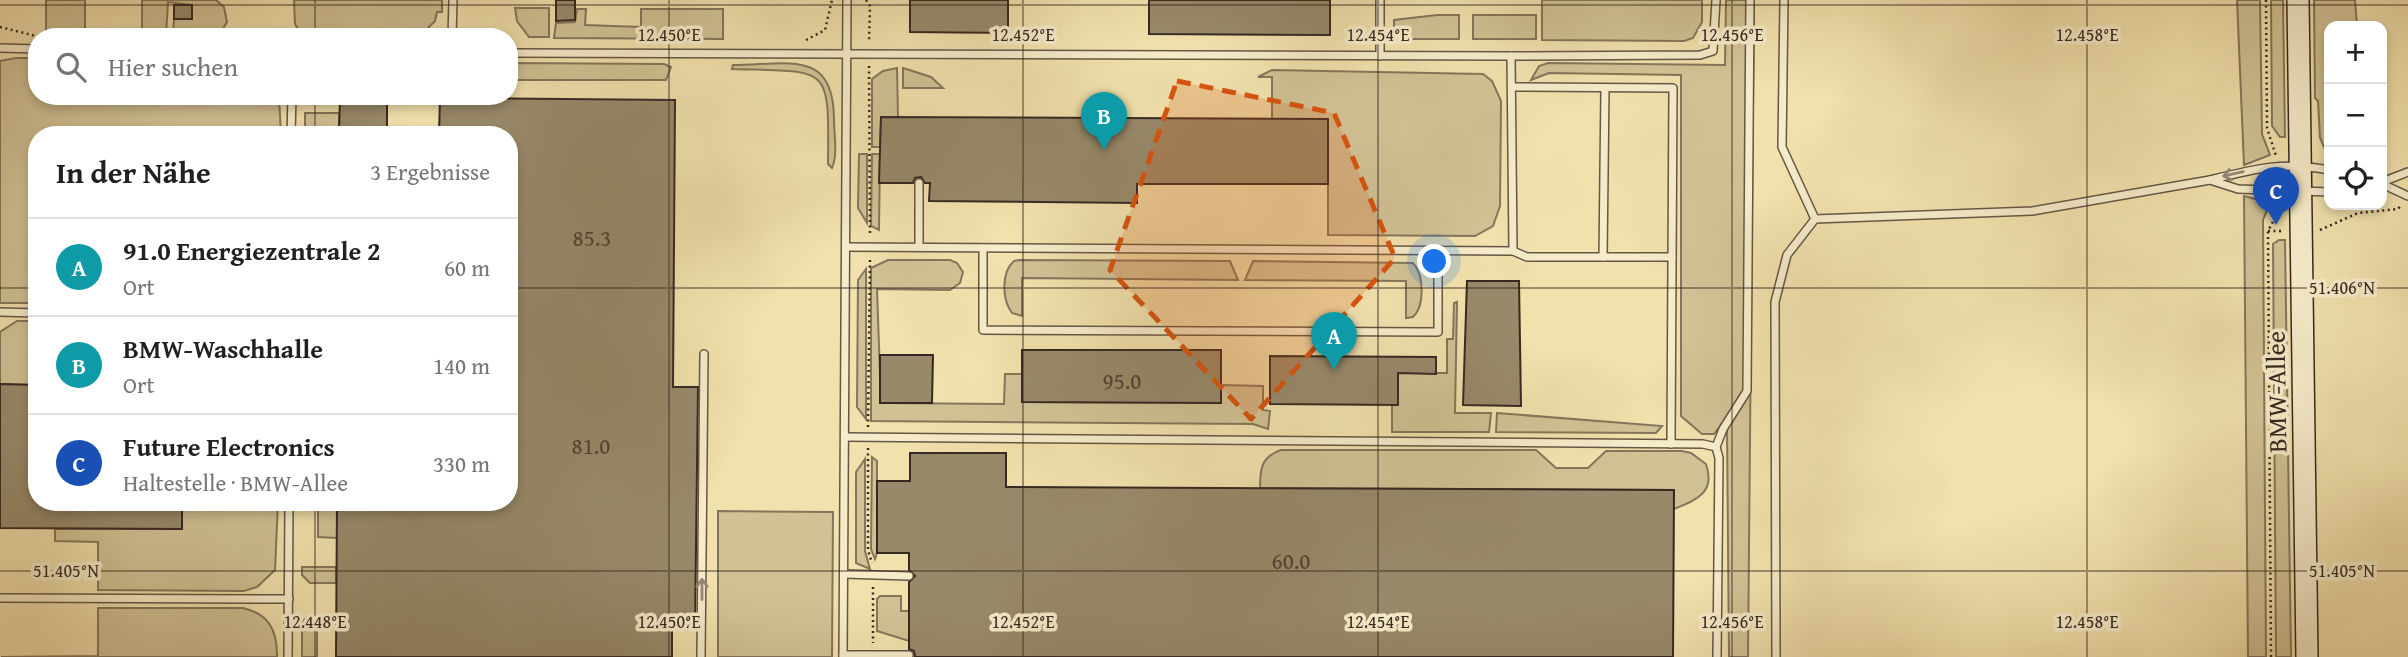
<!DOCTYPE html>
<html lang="de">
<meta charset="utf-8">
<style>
body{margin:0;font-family:"Gentium Book Plus",serif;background:#f2f2f2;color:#202124}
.controls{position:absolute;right:21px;top:21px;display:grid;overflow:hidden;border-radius:14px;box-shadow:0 4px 10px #0003}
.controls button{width:63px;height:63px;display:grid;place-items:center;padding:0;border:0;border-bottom:2px solid #e0e0e0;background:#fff;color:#202124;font:35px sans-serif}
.you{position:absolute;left:1435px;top:262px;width:24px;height:24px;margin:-18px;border:5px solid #fff;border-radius:50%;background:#1a73e8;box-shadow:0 0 0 10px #1a73e833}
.badge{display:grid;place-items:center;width:46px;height:46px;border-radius:50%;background:#111827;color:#fff;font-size:23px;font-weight:700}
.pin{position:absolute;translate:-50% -58px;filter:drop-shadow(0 2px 4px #0008)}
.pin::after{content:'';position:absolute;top:37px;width:24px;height:21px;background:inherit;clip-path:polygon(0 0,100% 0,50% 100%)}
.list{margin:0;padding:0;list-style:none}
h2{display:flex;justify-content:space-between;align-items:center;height:91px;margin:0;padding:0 28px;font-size:30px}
h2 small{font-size:23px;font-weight:400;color:#757577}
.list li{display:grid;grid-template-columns:46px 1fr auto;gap:21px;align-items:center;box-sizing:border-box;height:98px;padding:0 28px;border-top:2px solid #e0e0e0}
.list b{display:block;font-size:26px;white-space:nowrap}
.list p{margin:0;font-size:23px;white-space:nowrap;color:#757577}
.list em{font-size:23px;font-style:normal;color:#757577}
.icon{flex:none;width:38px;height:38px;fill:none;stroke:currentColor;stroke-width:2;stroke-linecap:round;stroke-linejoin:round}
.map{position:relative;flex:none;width:2408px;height:657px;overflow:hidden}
.search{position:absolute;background:#fff;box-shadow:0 4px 10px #0003;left:28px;top:28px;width:490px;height:77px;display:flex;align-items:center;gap:18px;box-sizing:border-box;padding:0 24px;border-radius:28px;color:#757577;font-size:26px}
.panel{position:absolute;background:#fff;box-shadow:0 4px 10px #0003;left:28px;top:126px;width:490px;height:385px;border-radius:28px}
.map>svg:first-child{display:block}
.green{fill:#d1c295;stroke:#84765c;stroke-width:2}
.building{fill:#97896a;stroke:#362922;stroke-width:2}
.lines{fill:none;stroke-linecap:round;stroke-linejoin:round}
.lane-casing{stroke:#655745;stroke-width:10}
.secondary-casing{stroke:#362922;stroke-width:24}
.path{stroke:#362922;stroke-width:2.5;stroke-dasharray:2 3.5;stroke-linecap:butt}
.lane{stroke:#f6ecca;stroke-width:7}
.secondary{stroke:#f6ecca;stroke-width:21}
.oneway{stroke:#968a76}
.marked{fill:#d6540e;fill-opacity:0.2;stroke:#d6540e;stroke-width:5;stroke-dasharray:14 9;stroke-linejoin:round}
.ticks{fill:none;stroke:#362922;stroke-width:2;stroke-opacity:0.45}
.labels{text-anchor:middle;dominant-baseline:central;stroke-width:7;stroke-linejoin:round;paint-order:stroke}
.number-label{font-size:23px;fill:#4e4134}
.street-label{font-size:26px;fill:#362922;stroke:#f6ecca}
.ticks-label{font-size:18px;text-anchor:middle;fill:#362922;stroke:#f6ecca;stroke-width:7;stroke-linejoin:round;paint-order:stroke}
</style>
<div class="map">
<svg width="2408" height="657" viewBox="0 0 2408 657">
<rect width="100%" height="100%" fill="#f1e1ad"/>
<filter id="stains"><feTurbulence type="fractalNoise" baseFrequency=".00286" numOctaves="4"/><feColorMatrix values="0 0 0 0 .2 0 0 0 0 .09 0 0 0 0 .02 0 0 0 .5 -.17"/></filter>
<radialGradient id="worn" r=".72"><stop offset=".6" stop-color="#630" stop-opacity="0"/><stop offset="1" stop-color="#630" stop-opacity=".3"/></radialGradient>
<g class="green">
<rect x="46" y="0" width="39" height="34"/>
<path d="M142,0H216L224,7L227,22L219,35H173L174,19H192V5L168,2L166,35H142Z"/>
<path d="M294,0H442V12H437L435,21L421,35L302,36L295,24Z"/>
<path d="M1542,0H1702V22L1693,38L1684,41L1542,40Z"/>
<path d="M1726,0H1754L1748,657H1729L1727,429L1742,406L1738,403L1714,434H1702L1681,416V75L1549,73L1531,80L1539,66L1548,63L1725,65Z"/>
<path d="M2237,0H2260L2262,134L2270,155L2244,165Z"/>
<path d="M2271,0H2283L2285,137H2280L2272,126Z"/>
<path d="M2314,0H2355L2357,26H2329V158L2320,138L2318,101L2315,98Z"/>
<path d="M515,8H549V37H529L517,21Z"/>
<path d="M577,9H586L585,25L641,27V9H723V39L554,38L556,23L575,22Z"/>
<path d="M1437,15H1459V39H1408V35H1394V20Z"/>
<rect x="1473" y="15" width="63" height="24"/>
<path d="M16,58H37V96H279L281,135H37V303H0V61Z"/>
<path d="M509,63L664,64L671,67L666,80H509Z"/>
<path d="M733,65C788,65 834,48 834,120C834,134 838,155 832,168L828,164C829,63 831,72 732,69Z"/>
<path d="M897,68L898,117H881L880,147H872V79L883,71Z"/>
<path d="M903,68L931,77L943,88H903Z"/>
<path d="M1272,70L1483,74L1492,81L1501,101L1500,206L1493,226L1475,236L1328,235V119H1272V77H1258Z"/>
<rect x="305" y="113" width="34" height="22"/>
<path d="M859,154H867V223L858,208Z"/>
<path d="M872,154H880L879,230L871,226Z"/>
<path d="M2244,196L2270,203L2263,220L2266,657H2248Z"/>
<path d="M2279,240H2285L2291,657H2276L2273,244Z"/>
<path d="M888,260H950L957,263L963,272L960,283L950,290L877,289L881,403L1004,404L1005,374H1022L1023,402L1221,403V385L1263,386V410L1270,411L1268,429L1253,424L871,421V268Z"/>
<path d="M1019,260L1230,261L1238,280L1022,278V316L1012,313C1002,300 1001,272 1014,261Z"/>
<path d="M1253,261L1413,263C1424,274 1425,306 1413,317L1406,318V281L1245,280Z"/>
<path d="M866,269V419L857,407L858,280Z"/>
<path d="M1457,302L1455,413H1491L1489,432H1392V405H1398V358L1404,357V373H1447V339H1453L1454,303Z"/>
<path d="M17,321H37V385L0,384V332Z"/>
<path d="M1497,413L1662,426L1656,433L1496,432Z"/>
<path d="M1281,450H1536L1556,468H1588L1606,451H1682L1691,453L1706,464C1716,493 1696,500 1674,509L1673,490L1260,488C1260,469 1261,457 1281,450Z"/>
<path d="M872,457L877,461V553L875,559L871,549Z"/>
<path d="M865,459V551L870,569L856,563V472Z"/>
<path d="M182,502H278L275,570L257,587L244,591L98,590V542L55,541V529H182Z"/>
<path d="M318,502H337V538L318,537Z"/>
<path d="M718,511L833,512L832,657H718Z"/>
<path d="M302,567H336V583H310L302,575Z"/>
<path d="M880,596H901V611H909V641L877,631V599Z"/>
<path d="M98,608H243C268,614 277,629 277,655V657H1L98,656Z"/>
<path d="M309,616H317V657H302V622Z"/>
</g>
<g class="building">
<path d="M556,0H575V20L556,21Z"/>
<path d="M910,0H1008V33L910,32Z"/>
<path d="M1149,0H1330V35L1149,34Z"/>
<rect x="174" y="5" width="18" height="14"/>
<path d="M340,96L387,97V135H339Z"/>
<path d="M440,98L675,100L673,387H698L695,627H672V657H336L337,502H509V135H439Z"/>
<path d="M881,117L1328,119V184H1137V203L929,201L930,183H925L921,177L915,178L913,183H879Z"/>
<path d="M1467,281H1519L1521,406L1463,405Z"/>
<path d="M1022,350H1221V403L1022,402Z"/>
<path d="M880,355H933L932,403H880Z"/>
<path d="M1270,356L1436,357V374L1398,373V405L1270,404Z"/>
<path d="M0,384L37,385V502H182V529L0,528Z"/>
<path d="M910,453H1006V487L1674,490L1673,657H915L914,651L909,649V582L915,576L909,570V553H877V481H910Z"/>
</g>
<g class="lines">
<defs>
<g id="lane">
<path d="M1784,0L1782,147L1815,219"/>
<path d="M452,37L453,0"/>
<path d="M0,48L37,49"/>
<path d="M509,53L1511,56L1513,251L846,247"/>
<path d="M1380,56V0"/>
<path d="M1511,56L1700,55L1713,51L1716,0"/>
<path d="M1512,87L1673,88L1671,444"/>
<path d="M291,135L292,96"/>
<path d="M2329,170C2284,161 2254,169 2210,180L2238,189L2329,192"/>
<path d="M2382,182L2408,172"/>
<path d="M919,183V247"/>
<path d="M2382,184L2408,196"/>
<path d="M983,248V330L1438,332V250"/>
<path d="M1513,251L1527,257H1672"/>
<path d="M1603,257L1605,88"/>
<path d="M0,312L37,313"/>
<path d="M845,437L1703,444L1716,447L1719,458L1717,657"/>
<path d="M1716,447L1723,429L1747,391L1750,0"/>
<path d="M844,574L909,576"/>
<path d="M0,598L289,599"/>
<path d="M843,655H909"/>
<path d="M288,657L289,502"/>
<path d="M701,657L704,354"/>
<path d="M843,657L847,0"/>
<path d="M1776,657L1775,302L1787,255L1815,219L2032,211L2210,180"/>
</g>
<path id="secondary" d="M2298,0L2307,657"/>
</defs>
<use href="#lane" class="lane-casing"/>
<use href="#secondary" class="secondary-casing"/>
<g class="path">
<path d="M866,0L870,6L869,42"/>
<path d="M2266,0L2267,128L2276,156"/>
<path d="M0,27L36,36"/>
<path d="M806,40L825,30L832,0"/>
<path d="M869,66L870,234"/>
<path d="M2320,230L2358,213L2398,209L2401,205"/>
<path d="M2268,231H2282"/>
<path d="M868,427L870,259"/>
<path d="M868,448V550L872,563"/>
<path d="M873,587V643"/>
<path d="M2271,657L2268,231L2277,214V201"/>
</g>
<use href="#lane" class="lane"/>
<use href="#secondary" class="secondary"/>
</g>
<defs><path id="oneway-shaft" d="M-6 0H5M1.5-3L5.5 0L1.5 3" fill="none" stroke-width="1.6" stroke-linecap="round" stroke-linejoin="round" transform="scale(1.75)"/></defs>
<g class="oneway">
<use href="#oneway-shaft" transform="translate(2233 174) rotate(167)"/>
<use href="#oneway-shaft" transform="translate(702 589) rotate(-90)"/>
</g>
<path class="marked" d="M1177,81L1334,113L1395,258L1251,419L1110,270Z"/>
<path class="ticks" d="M315,0V37M669,0V657M1023,0V657M1378,0V657M1732,0V657M2087,0V657M0,5H2408M315,96V135M0,288H37M509,288H2408M315,502V657M0,571H2408"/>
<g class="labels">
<g class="number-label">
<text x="592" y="237">85.3</text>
<text x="1122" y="380">95.0</text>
<text x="591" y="445">81.0</text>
<text x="1291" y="560">60.0</text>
</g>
<g class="street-label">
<text transform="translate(2276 392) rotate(-91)">BMW-Allee</text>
</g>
</g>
<g class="ticks-label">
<text x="669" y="41">12.450°E</text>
<text x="1023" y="41">12.452°E</text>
<text x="1378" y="41">12.454°E</text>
<text x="1732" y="41">12.456°E</text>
<text x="2087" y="41">12.458°E</text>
<text x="2342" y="294">51.406°N</text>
<text x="66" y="577">51.405°N</text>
<text x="2342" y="577">51.405°N</text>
<text x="315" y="628">12.448°E</text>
<text x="669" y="628">12.450°E</text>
<text x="1023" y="628">12.452°E</text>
<text x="1378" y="628">12.454°E</text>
<text x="1732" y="628">12.456°E</text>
<text x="2087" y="628">12.458°E</text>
</g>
<rect width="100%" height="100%" filter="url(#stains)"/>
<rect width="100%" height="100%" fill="url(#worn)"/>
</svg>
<div class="controls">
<button>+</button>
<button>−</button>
<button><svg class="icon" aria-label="locate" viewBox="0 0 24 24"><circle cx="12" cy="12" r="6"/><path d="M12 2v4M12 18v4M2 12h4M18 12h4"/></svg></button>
</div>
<div class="you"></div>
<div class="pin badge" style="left:1334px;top:370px;background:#0f9aa8">A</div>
<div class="pin badge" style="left:1104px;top:150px;background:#0f9aa8">B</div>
<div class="pin badge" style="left:2276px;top:225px;background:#1a4fb4">C</div>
<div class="search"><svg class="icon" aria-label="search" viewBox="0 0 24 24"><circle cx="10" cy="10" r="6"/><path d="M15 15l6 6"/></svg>Hier suchen</div>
<section class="panel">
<h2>In der Nähe<small>3 Ergebnisse</small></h2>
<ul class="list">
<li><span class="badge" style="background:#0f9aa8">A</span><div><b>91.0 Energiezentrale 2</b><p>Ort</p></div><em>60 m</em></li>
<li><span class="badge" style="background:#0f9aa8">B</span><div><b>BMW-Waschhalle</b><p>Ort</p></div><em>140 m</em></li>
<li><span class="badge" style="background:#1a4fb4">C</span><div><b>Future Electronics</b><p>Haltestelle · BMW-Allee</p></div><em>330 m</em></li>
</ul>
</section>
</div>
